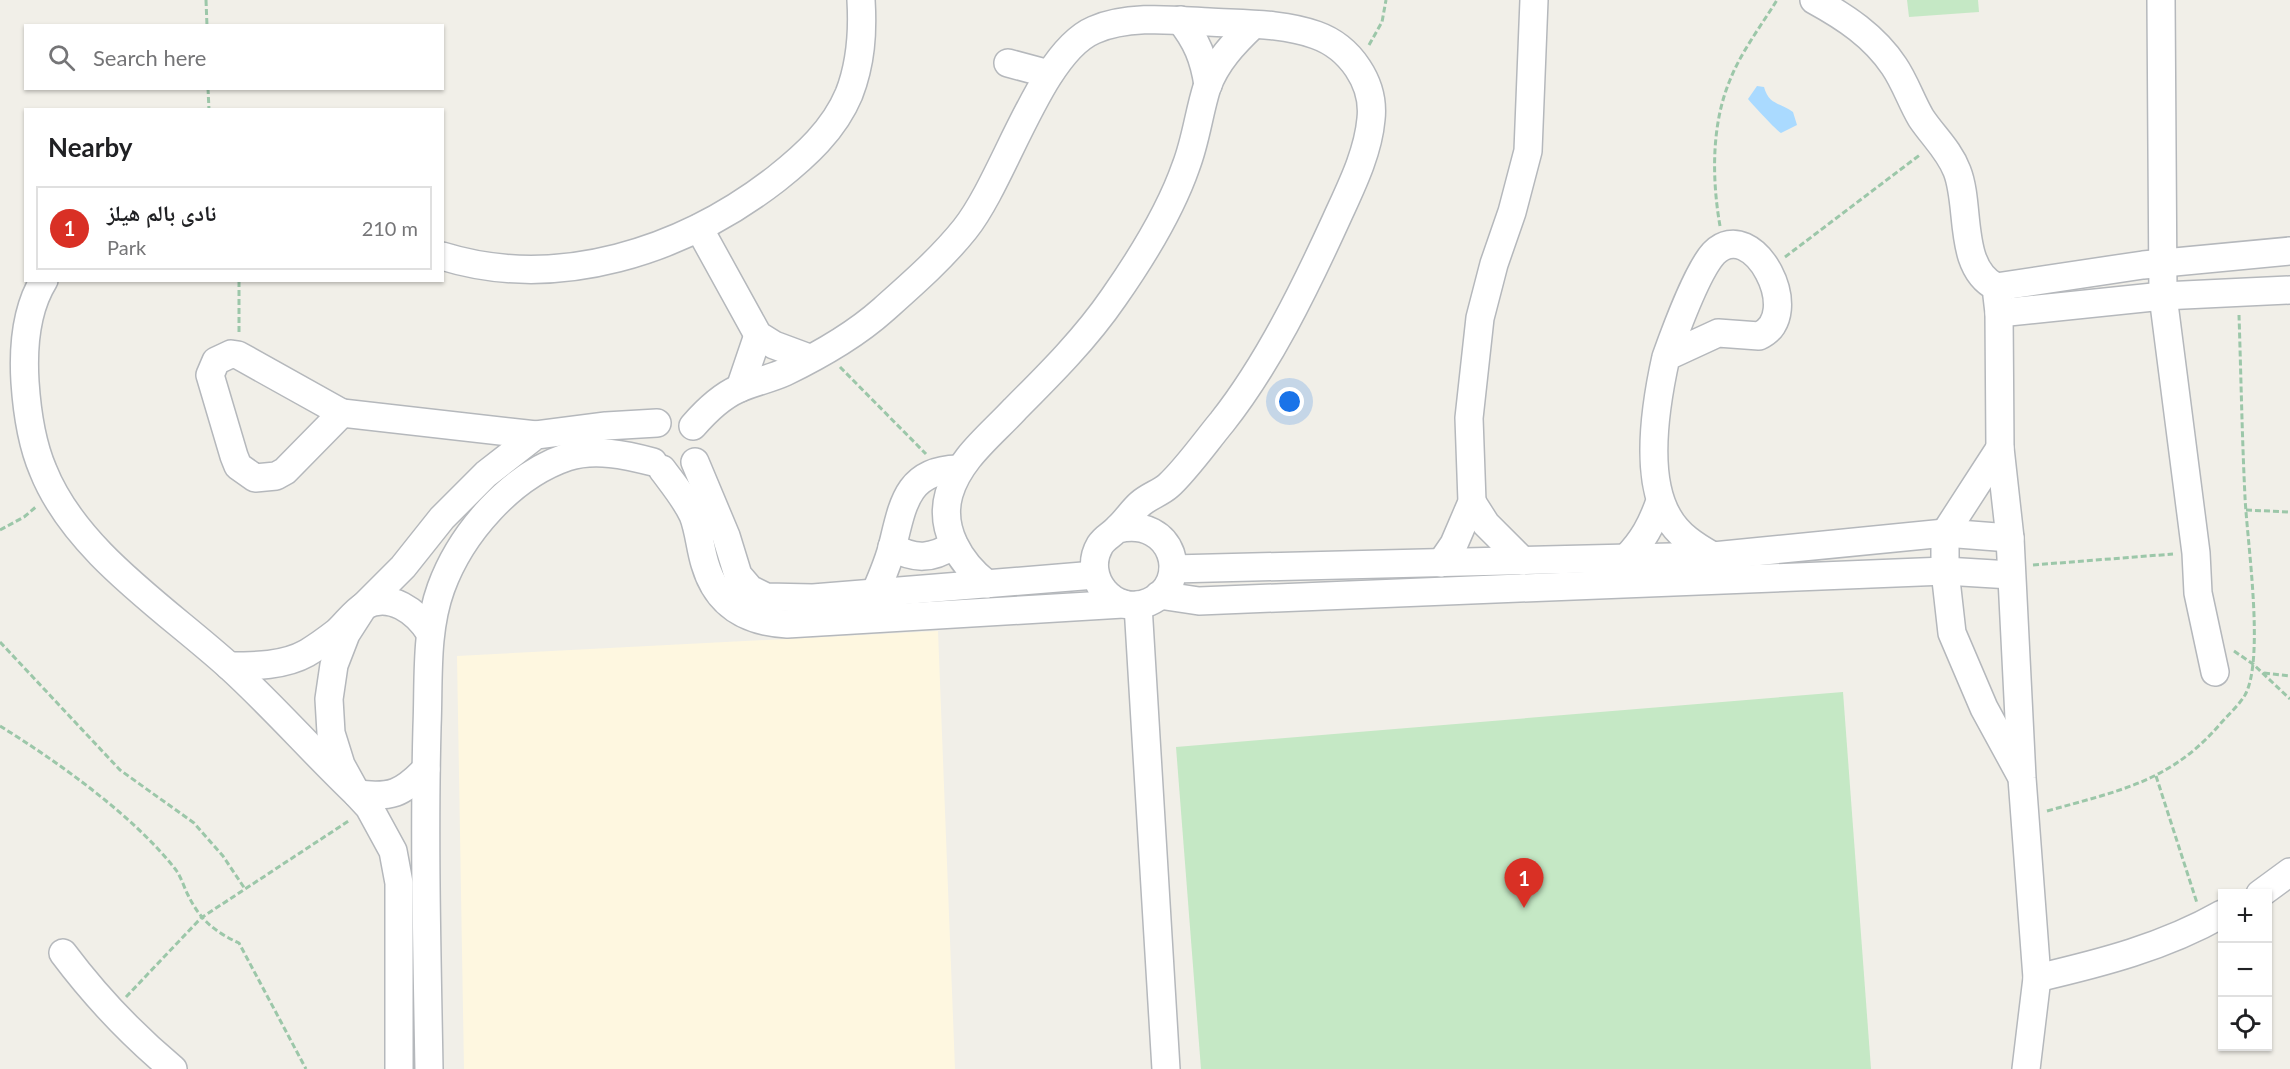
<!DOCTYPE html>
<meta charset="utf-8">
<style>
body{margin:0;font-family:Lato,"Noto Naskh Arabic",sans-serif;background:#f2f2f2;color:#202124}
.controls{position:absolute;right:18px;bottom:18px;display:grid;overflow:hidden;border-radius:0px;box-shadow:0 2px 4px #0004}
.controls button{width:54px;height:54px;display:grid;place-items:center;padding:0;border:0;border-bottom:2px solid #e0e0e0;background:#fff;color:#202124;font:30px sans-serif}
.you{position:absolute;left:1290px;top:402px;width:21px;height:21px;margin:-15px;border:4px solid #fff;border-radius:50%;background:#1a73e8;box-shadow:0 0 0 9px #1a73e833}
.badge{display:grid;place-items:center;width:39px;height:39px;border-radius:50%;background:#d93025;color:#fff;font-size:20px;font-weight:700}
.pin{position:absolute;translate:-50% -50px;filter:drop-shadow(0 2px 3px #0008)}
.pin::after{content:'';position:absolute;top:32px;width:21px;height:18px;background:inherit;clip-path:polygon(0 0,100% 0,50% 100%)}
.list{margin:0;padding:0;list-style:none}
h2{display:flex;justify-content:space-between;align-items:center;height:78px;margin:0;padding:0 24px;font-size:26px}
h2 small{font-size:20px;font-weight:400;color:#757577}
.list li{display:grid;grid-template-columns:39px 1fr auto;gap:18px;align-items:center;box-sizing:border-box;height:84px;margin:0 12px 12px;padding:0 12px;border:2px solid #e0e0e0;border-radius:0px}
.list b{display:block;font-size:22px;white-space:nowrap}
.list p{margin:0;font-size:20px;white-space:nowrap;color:#757577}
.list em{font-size:20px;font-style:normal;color:#757577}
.icon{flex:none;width:33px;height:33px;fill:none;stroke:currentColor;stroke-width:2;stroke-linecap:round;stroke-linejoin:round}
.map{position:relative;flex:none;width:2290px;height:1069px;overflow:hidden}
.search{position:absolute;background:#fff;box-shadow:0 2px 4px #0004;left:24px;top:24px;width:420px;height:66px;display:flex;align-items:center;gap:15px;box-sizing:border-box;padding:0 21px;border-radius:0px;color:#757577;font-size:22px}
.panel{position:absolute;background:#fff;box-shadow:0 2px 4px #0004;left:24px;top:108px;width:420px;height:174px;border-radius:0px}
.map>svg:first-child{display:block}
.commercial{fill:#fef7e0}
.green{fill:#c5e8c5}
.water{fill:#aadaff}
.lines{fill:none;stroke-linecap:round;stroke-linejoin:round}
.minor-casing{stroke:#b5b8bc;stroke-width:30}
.path{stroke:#9cc7a9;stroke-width:3;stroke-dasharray:6 3;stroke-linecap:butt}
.minor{stroke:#fff;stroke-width:27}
</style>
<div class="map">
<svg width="2290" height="1069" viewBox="0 0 2290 1069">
<rect width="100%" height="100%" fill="#f1efe8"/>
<path class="commercial" d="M938,631L955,1069H464L457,656Z"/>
<g class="green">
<path d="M1907,0H1978L1979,12L1909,17Z"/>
<path d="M1843,692L1871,1069H1201L1176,747Z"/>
</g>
<path class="water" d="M1757,86L1764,87C1769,105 1779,102 1793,112L1797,125L1781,133C1778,132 1750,102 1748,99Z"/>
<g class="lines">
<defs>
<g id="minor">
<path d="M1814,0C1845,17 1874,36 1894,66C1905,82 1911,101 1921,118C1933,136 1949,150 1957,171C1971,206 1957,267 1996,287L1999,313L2000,448L2010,538L2022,778L2037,978L2026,1069"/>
<path d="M2161,0L2163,296L2196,553L2198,593L2215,672"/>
<path d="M1180,20C1197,41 1204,59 1208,85"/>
<path d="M1008,63L1049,74"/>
<path d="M699,228L758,335L774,345L809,358"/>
<path d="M442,256C558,292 683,251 776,179C805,156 834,130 849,94C861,63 863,33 861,0"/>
<path d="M44,280C26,309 23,349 25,382C27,412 31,442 43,470C75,551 166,609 229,666C273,706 313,752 357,794C391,798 402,794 426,769"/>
<path d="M1996,287L2143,265L2290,251"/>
<path d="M1999,313L2163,296L2290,290"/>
<path d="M231,354L238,355L342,413L285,471L276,476L255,478L238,466L234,456L210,375L216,361Z"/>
<path d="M1666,357C1675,332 1697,271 1714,253C1753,214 1806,316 1759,336L1718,333L1666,357C1656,402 1644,476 1668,517C1678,535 1695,546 1713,556"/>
<path d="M740,388L758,335"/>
<path d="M342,413L536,435"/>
<path d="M693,426C706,411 720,397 738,389C753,382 770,379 785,372C818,356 855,335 883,310C911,285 941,259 965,229C1005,179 1040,53 1094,30C1128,15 1173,20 1209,22C1243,24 1284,23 1316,35C1350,47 1375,83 1371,119C1368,154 1350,189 1336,220C1305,288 1268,364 1222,422C1207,440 1185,471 1168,486C1160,493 1149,496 1140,504C1132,511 1126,521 1118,528C1112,535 1105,537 1100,545C1081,577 1114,617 1149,602C1193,583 1173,516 1118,529"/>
<path d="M2000,448L1945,533V571L1952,633L1984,708L2020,774"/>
<path d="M695,462L726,536L738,575L750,589L766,597L813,598L1095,575"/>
<path d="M662,469C673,484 685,498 693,515C699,530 700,548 705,564C717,605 747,622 787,624L1123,604"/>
<path d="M1472,502L1486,524L1523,561"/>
<path d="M892,547C915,560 932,559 954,545"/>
<path d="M1626,558C1643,541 1652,524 1660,501"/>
<path d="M1441,563L1454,544L1472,502L1469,418L1480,318L1494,264L1512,212L1528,151L1534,0"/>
<path d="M1173,569L1713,556L1945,533L2010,538"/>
<path d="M987,584C960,563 939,529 949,494C959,459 991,435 1015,409C1050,374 1086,338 1114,297C1142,257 1170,212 1186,166C1196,140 1199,112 1207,87C1216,62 1234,43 1253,25"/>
<path d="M875,593C882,577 889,561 893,544C903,503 908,470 958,469"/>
<path d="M1159,595L1199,601L1945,571L2011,575"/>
<path d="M1138,605L1166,1069"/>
<path d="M229,666C255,666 284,666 307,653C317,647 328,639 337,632C346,624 354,612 364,606C390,591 417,612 430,633"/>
<path d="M2260,894L2290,872"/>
<path d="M63,953C96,997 131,1034 173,1069"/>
<path d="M2037,978C2101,963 2164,947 2222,914"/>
<path d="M399,1069V883L393,851L369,807L357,794L341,765L331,733L329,699L334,665L346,634L364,606L403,567L442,518L486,474L536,435L606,426L657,423"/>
<path d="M429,1069C427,955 424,841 427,727C429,681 425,632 441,588C461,533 511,476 567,457C595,448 626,455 653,462"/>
</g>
</defs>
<use href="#minor" class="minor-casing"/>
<g class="path">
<path d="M206,0L207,26"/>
<path d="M1369,45L1382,22L1386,0"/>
<path d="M208,88L209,110"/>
<path d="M1720,226C1712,180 1711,125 1730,80C1741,52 1761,26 1777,0"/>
<path d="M1785,257L1921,154"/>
<path d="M239,332V280"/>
<path d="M840,367L926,454"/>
<path d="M2246,510L2290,512"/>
<path d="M0,530L24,517L37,506"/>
<path d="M2033,565L2173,554"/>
<path d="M0,642L120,770L194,823L223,856L245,889"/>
<path d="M2234,651L2253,664L2290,699"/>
<path d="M2264,673L2290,676"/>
<path d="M0,726C58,762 134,816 176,870C181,877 184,887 188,895C200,920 215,932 239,943L306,1069"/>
<path d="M2156,776L2197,903"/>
<path d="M2047,811C2118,791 2171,782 2221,723C2229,714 2239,705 2245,695C2265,659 2247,541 2245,497C2242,436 2241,376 2239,315"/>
<path d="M126,997L201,918L350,820"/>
</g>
<use href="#minor" class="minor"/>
</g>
</svg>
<div class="controls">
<button>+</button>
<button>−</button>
<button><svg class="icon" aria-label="locate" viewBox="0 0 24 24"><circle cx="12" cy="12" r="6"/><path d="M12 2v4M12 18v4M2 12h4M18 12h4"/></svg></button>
</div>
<div class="you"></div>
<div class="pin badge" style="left:1524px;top:908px">1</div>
<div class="search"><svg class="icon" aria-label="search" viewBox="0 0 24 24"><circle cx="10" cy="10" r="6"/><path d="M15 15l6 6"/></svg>Search here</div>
<section class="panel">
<h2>Nearby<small></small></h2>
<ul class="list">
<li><span class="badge">1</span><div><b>نادى بالم هيلز</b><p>Park</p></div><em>210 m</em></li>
</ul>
</section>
</div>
